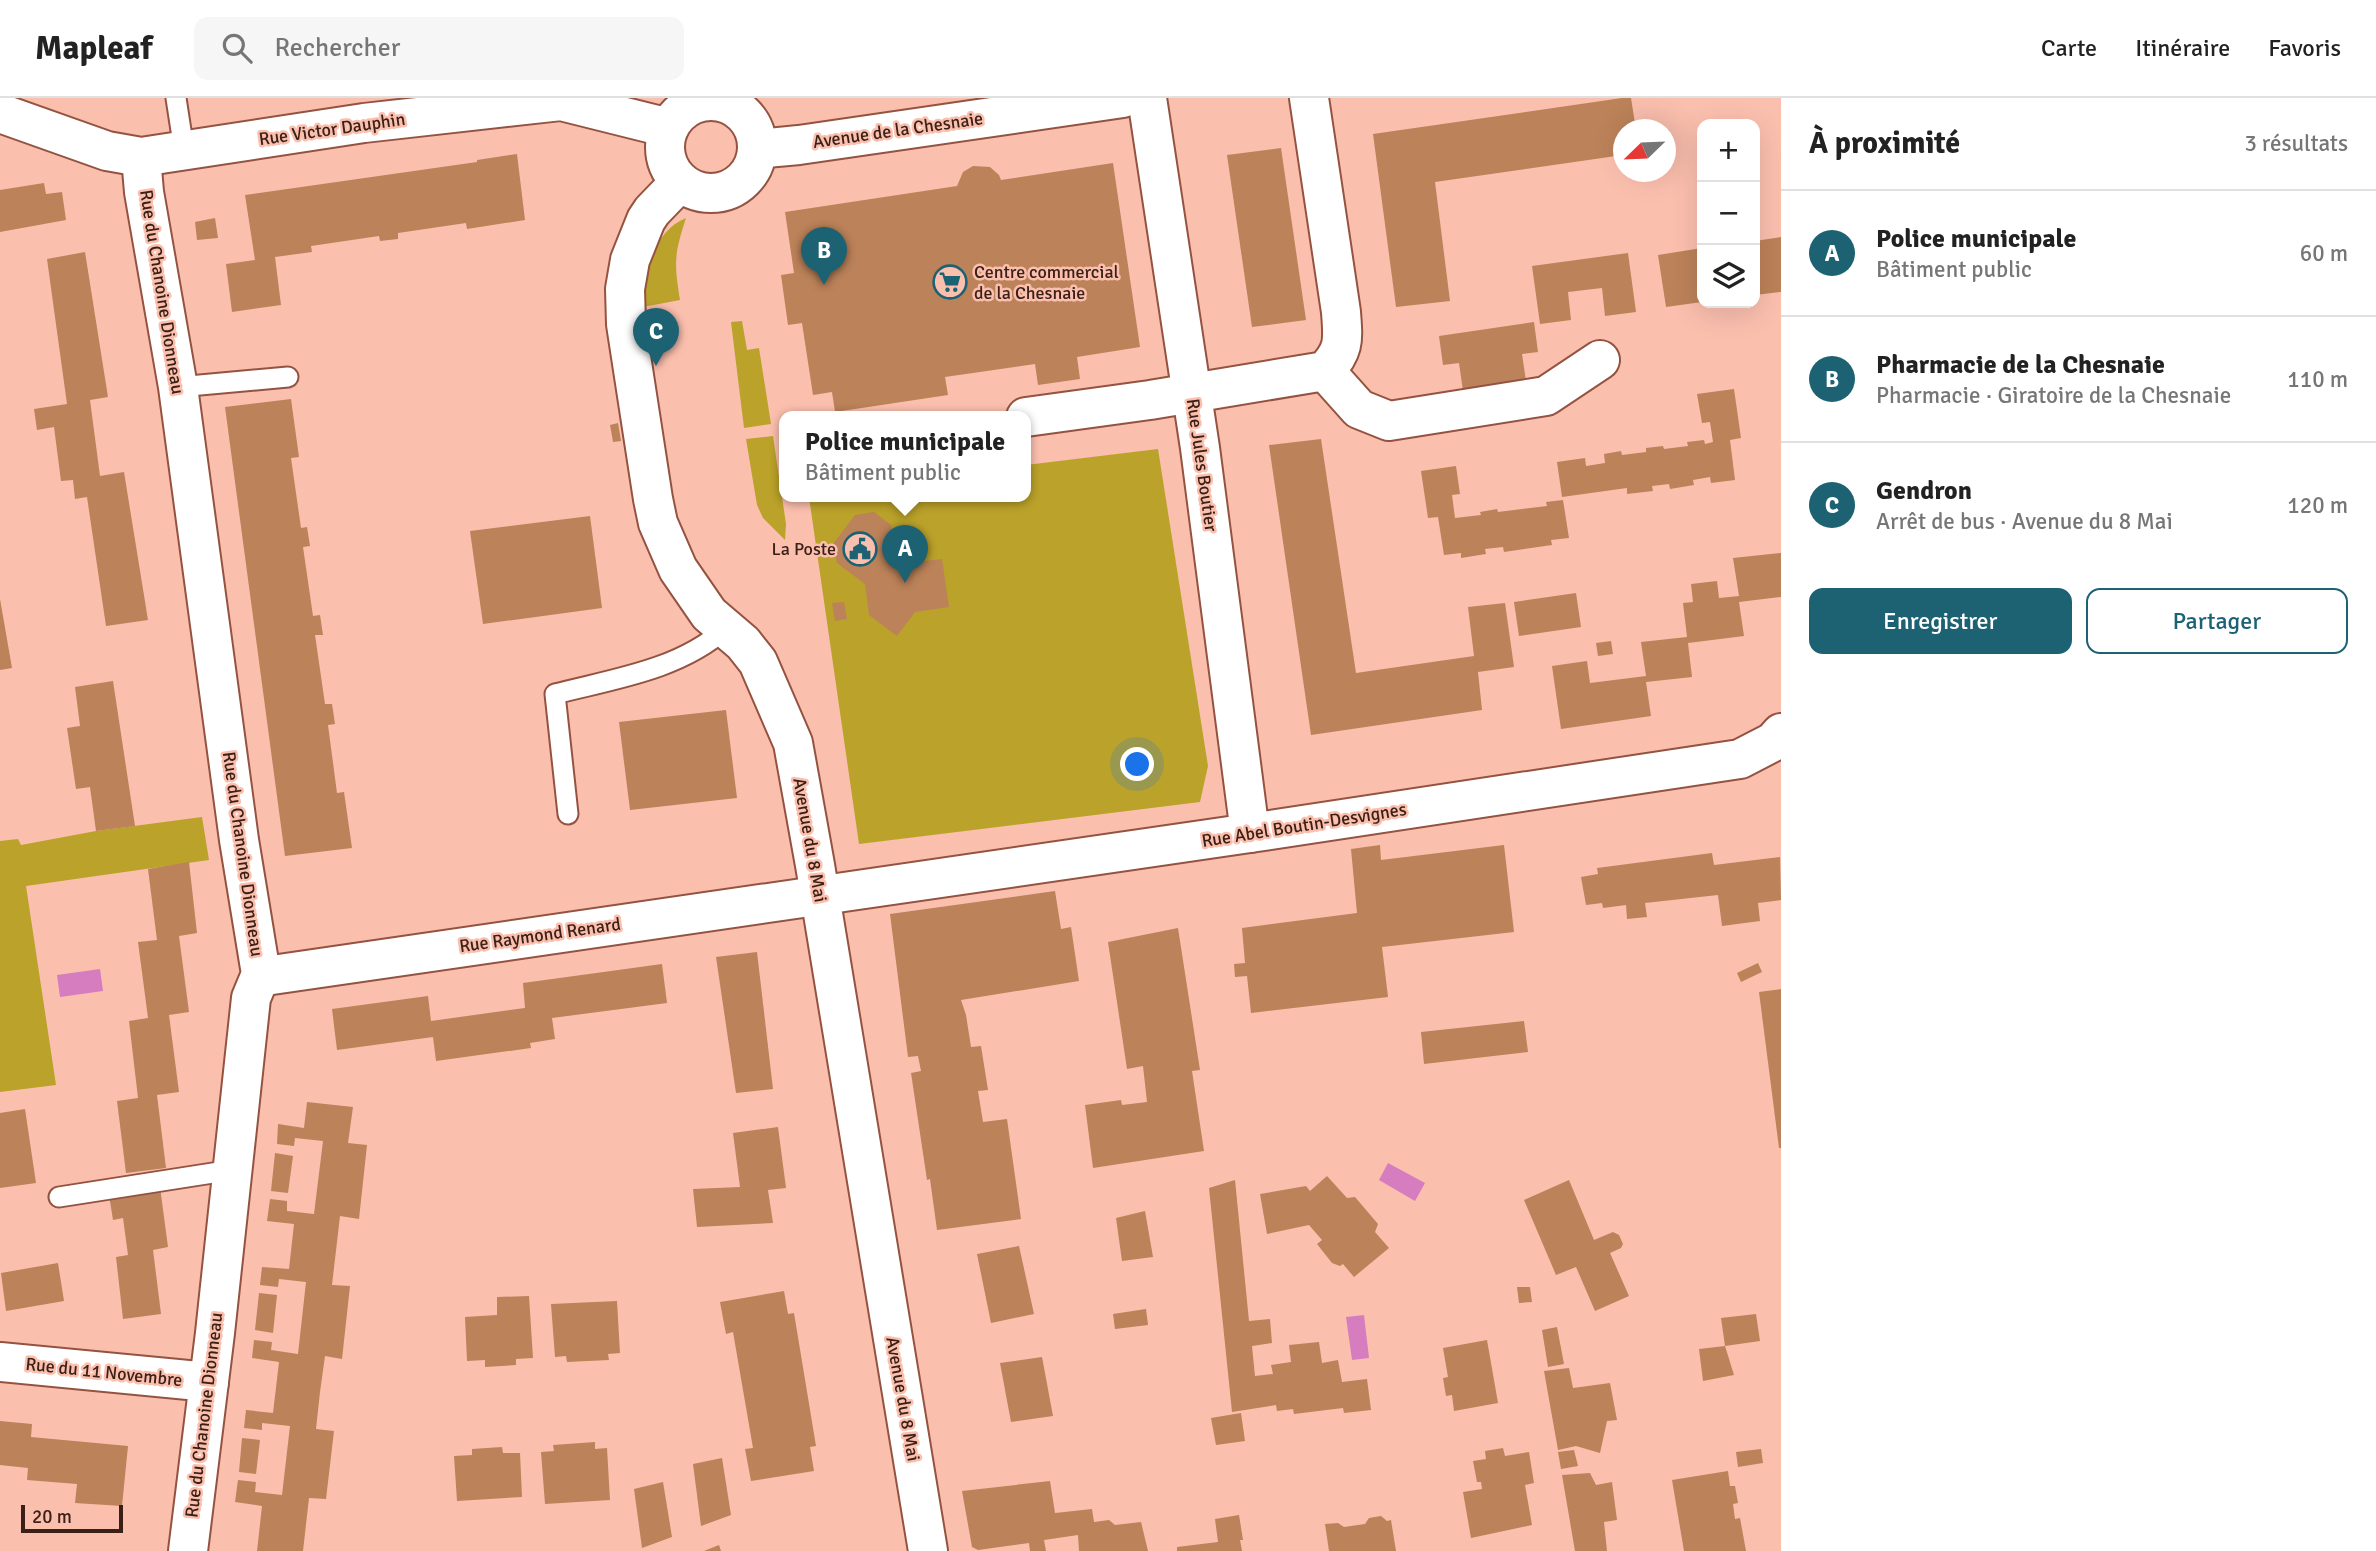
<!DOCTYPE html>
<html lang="fr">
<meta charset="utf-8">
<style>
body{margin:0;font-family:Signika,sans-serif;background:#f6f6f6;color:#222}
.controls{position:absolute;right:21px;top:21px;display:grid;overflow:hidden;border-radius:14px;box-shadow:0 7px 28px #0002}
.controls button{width:63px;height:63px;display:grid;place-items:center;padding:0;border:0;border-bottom:2px solid #e0e0e0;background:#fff;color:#222;font:35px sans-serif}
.compass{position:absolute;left:1613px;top:21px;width:63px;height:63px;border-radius:50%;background:#fff;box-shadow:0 7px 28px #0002;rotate:247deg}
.scale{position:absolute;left:21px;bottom:18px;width:102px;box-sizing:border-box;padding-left:7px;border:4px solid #3b2018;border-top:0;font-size:19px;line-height:24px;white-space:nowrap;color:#3b2018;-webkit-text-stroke:5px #fbbfae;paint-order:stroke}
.you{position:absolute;left:1138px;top:667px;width:24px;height:24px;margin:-18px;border:5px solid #fff;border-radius:50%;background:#1a73e8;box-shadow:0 0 0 10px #1a73e833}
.badge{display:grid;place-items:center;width:46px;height:46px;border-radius:50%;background:#1c6273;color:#fff;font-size:23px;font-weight:700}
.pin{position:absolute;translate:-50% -58px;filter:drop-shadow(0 2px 4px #0008)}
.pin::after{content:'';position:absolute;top:37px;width:24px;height:21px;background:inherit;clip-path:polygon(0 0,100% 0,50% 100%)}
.popup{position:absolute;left:779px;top:313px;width:252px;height:91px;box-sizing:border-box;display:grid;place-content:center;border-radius:14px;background:#fff;filter:drop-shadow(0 2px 5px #0005);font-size:23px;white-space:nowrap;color:#767676}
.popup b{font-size:26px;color:#222}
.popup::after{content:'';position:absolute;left:50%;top:100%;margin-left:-14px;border:14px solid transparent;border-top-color:#fff}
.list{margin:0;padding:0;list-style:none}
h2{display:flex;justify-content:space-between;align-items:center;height:91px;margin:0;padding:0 28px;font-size:30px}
h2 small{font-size:23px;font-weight:400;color:#767676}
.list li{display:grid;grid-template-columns:46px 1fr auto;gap:21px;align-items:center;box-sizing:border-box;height:126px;padding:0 28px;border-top:2px solid #e0e0e0}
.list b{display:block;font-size:26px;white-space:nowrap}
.list p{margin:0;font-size:23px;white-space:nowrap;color:#767676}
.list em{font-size:23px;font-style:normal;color:#767676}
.actions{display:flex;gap:14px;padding:21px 28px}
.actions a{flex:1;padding:16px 0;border:2px solid #1c6273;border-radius:14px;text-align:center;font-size:24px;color:#1c6273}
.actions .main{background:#1c6273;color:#fff}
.icon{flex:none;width:38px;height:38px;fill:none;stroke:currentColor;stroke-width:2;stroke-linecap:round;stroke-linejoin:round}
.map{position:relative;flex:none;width:1781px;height:1453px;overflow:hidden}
header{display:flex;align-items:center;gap:42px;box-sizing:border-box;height:98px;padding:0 35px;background:#fff;border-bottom:2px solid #e0e0e0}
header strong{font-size:33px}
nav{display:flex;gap:38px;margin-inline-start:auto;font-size:24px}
.search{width:490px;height:63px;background:#f6f6f6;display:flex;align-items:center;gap:18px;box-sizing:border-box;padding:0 24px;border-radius:14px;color:#767676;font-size:26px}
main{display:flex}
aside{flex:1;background:#fff}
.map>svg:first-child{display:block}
.green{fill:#bba22a}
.water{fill:#d57dbf}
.building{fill:#bc8259}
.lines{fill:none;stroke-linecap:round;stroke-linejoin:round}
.service-casing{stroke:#945341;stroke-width:23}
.minor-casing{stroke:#945341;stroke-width:42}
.service{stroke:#fff;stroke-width:19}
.minor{stroke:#fff;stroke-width:38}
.labels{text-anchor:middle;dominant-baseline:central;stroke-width:5;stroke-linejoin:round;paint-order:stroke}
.street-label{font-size:18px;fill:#3b2018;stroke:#fbbfae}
.poi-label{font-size:18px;fill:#3b2018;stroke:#fbbfae;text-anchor:start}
</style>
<header>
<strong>Mapleaf</strong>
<div class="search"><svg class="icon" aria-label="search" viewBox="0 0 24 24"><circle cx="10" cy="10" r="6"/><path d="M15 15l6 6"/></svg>Rechercher</div>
<nav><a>Carte</a><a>Itinéraire</a><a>Favoris</a></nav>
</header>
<main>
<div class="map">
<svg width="1781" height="1453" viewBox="0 0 1781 1453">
<rect width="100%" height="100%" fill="#fbbfae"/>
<g class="green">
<path d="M686,120C674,157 674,164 680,202L643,209C645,176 652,134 686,120Z"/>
<path d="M742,223L747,252L759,250L771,326L744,330L731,224Z"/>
<path d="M773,338L786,426L785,442L763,420L757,407L746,341Z"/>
<path d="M1158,351L1208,668L1200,704L859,746L809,399H1026V367Z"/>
<path d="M202,719L209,762L26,788L56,987L0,994V743L18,741L21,747L96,733Z"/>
</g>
<g class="water">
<path d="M100,871L103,893L60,899L57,877Z"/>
<path d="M1388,1065L1425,1085L1415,1103L1379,1082Z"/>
<path d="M1364,1217L1369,1260L1352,1262L1346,1219Z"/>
</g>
<g class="building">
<path d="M1622,0H1631L1636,32H1623V57L1435,84L1450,203L1396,209L1373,36Z"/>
<path d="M1281,50L1306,222L1252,229L1227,57Z"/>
<path d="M517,56L525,122L467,131L466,125L398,135V141L380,143L379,138L311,148L312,154L275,159L281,207L232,214L226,166L255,162L245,97L477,64V62Z"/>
<path d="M1113,65L1140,249L1077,259L1080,281L1038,287L1035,266L945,279L948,297L835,314L832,294L813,297L802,225L788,227L781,177L794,175L785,114L957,88L963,74L973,68L990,69L999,77L1001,82Z"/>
<path d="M44,85L46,96L62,94L66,122L0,134V92Z"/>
<path d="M215,120L218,140L197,142L195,124Z"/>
<path d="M1781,139V194L1755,197V143Z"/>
<path d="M1702,150V204L1666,209L1658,157Z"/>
<path d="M85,154L108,299L90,302L100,378L124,374L148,522L106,528L87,399L75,401L73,382L61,383L54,329L37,332L34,311L67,306L47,161Z"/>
<path d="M1628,155L1636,214L1605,218L1602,190L1568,194L1571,222L1540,226L1532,168Z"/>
<path d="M1534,224L1538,254L1522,256L1526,283L1463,293L1459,265L1443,267L1439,238Z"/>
<path d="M1734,291L1741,340L1730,342L1735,382L1711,385L1710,379L1693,382L1694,387L1670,391L1669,386L1652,388L1653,393L1627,396V390L1562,399L1557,364L1585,360L1586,368L1605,365L1604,356L1621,353L1622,357L1646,354V350L1663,348L1664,351L1688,348L1687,344L1704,342L1705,346L1713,344L1710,324L1702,325L1697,296Z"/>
<path d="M291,301L299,359L291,360L301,430L307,429L310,448L303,449L313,518L320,517L323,537H315L325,606H332L335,626L328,627L337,695L344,694L352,750L285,758L225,309Z"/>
<path d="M618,325L621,343L613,344L610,327Z"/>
<path d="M1321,341L1356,575L1474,558L1468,509L1505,505L1514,569L1478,574L1482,612L1311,637L1269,347Z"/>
<path d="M1456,368L1460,396L1452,397L1455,420L1481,417L1480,414L1497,411L1498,414L1547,408L1546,404L1563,402L1569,440L1551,442L1552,447L1504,454L1503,449L1485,451L1486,456L1461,460V455L1444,457L1438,419L1428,420L1421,373Z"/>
<path d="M874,414L891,427L895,455L909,465L942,461L949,509L915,514L897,538L869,517L865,486L837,465L833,446L855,417Z"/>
<path d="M590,418L602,510L483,526L470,433Z"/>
<path d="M1781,455V499L1739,504L1744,538L1688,545L1692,579L1646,584L1651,618L1561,631L1552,568L1587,563L1590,585L1646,578L1641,544L1687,539L1683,505L1693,504L1691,486L1717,483L1719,500L1739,498L1733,460Z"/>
<path d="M1576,495L1581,529L1519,538L1514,504Z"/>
<path d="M0,501L12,570L0,572Z"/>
<path d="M844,504L847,521L835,523L832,505Z"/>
<path d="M1611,543L1613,556L1598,558L1596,545Z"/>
<path d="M113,583L135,728L96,733L90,689L76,691L67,630L80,628L75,589Z"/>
<path d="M726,612L737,700L630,712L619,624Z"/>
<path d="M1380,747L1381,762L1504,747L1514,834L1382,849L1388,899L1251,915L1247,878L1235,879L1234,866L1245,865L1242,830L1357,815L1351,751Z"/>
<path d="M1712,755L1714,767L1780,759L1781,802L1758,805L1760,823L1722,828L1718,797L1645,805L1647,819L1627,821L1626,807L1603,810L1602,805L1586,807L1581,779L1598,776L1597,770Z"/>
<path d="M189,764L197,835L179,838L189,914L169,917L179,994L157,997L166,1070L126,1075L117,1003L138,1000L129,923L148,920L138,844L157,842L148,771Z"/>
<path d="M1055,793L1061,831L1071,829L1079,883L961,902L966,917L971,949L981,948L988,992L978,993L983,1024L1007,1021L1021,1121L937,1132L930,1081L927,1082L911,975L921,973L918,958L908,959L890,816Z"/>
<path d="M1178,830L1200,972L1192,973L1204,1053L1093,1070L1085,1007L1121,1002L1122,1007L1147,1004L1143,968L1127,971L1108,844Z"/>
<path d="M757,854L773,991L736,995L716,859Z"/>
<path d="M1758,865L1762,874L1741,884L1737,875Z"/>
<path d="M662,866L667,905L552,920L555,941L530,945L531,950L436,963L433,939L337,952L332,911L428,898L431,923L525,910L523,885Z"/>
<path d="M1781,891V1050H1779L1759,894Z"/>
<path d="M1524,923L1528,954L1424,966L1421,934Z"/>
<path d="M307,1004L353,1009L348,1045L367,1047L359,1121L340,1118L332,1187L350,1188L342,1261L325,1258L320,1294L316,1331L334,1333L326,1401L309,1400L303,1453H257L262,1408L235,1404L238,1382L256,1384L255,1394L282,1397L290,1328L262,1325V1332L244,1330L246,1312L273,1315L279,1264L252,1260L254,1242L272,1244L271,1252L298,1256L306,1184L279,1181L278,1189L260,1187L262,1169L289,1171L294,1126L267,1123L270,1101L287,1103V1113L314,1116L323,1043L295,1040L294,1048L277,1046L278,1026L304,1030Z"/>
<path d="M25,1011L36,1085L0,1090V1015Z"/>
<path d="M778,1029L786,1090L768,1092L773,1125L697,1129L693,1091L740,1089L733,1035Z"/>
<path d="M275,1055L293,1058L288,1095L271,1093Z"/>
<path d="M1327,1078L1347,1100L1355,1099L1378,1126L1375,1134L1389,1150L1354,1179L1343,1166L1340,1168L1332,1165L1317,1146L1322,1142L1309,1127L1267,1136L1260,1096L1306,1088L1310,1093Z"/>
<path d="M1235,1082L1249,1223L1270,1221L1272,1245L1252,1248L1255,1278L1273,1276L1271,1267L1291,1264L1289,1247L1319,1244L1322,1265L1338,1262L1342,1284L1367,1281L1371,1312L1344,1315L1343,1310L1294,1316L1293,1311L1277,1313L1276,1307L1232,1314L1209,1090Z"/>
<path d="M1569,1082L1594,1142L1613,1134L1619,1137L1623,1146L1621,1150L1610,1155L1629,1198L1595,1213L1576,1169L1556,1177L1524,1102Z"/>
<path d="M160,1089L168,1149L153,1152L161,1216L123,1221L116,1159L128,1157L123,1120L113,1122L109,1097Z"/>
<path d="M1145,1113L1153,1159L1122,1163L1116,1120Z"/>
<path d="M1019,1148L1034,1216L991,1225L977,1156Z"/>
<path d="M58,1165L64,1203L6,1213L1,1175Z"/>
<path d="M1517,1189H1530L1532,1204L1519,1205Z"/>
<path d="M784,1193L788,1216L794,1215L816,1348L810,1349L814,1373L751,1383L745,1351L753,1350L733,1234L726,1236L720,1204Z"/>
<path d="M259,1195L277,1197L273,1235L255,1232Z"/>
<path d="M529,1198L533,1260L516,1261V1267L485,1269V1262L467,1263L465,1219L497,1217V1199Z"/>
<path d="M617,1203L620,1255L608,1256L609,1262L567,1264L566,1258L555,1259L551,1206Z"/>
<path d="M1146,1211L1148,1227L1115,1231L1113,1216Z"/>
<path d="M1756,1216L1760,1243L1725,1248L1721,1220Z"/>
<path d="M1557,1229L1564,1266L1548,1269L1542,1232Z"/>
<path d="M1487,1242L1498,1305L1454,1313L1452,1297L1446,1298L1443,1280L1448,1279L1443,1250Z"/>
<path d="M1725,1248L1734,1277L1703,1283L1699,1251Z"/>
<path d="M1042,1259L1053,1318L1011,1324L1000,1265Z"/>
<path d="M1569,1270L1573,1290L1610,1285L1617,1322L1607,1323L1600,1355L1576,1348L1558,1352L1544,1273Z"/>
<path d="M1241,1315L1245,1343L1216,1347L1211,1320Z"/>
<path d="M0,1323L32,1326L31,1339L128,1348L122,1408L75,1405L77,1386L27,1382L28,1370L0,1367Z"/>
<path d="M242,1340L260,1342L256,1376L239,1374Z"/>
<path d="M595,1344V1351L607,1350L610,1402L545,1406L541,1354L554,1353L553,1347Z"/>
<path d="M502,1349L503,1355H520L522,1399L457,1403L454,1358L472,1357V1351Z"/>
<path d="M1503,1350L1505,1358L1529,1354L1534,1385L1525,1387L1532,1427L1471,1440L1463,1394L1482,1391L1481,1384H1477L1473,1363L1486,1361L1485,1353Z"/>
<path d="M1761,1351L1763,1365L1738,1369L1736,1354Z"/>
<path d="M1574,1352L1578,1368L1561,1371L1558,1354Z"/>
<path d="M722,1360L731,1417L701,1428L693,1366Z"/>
<path d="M1728,1373L1730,1388H1735L1738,1405L1733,1406L1735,1421L1740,1420L1746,1453H1684L1672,1382Z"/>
<path d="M1590,1375L1596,1387L1612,1384L1617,1422L1604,1424L1607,1453H1575L1562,1377Z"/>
<path d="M1050,1383L1055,1415L1092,1411L1094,1424L1109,1422L1115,1427L1141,1424L1148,1453H1079L1078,1437L1044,1442L1046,1453H1030L1029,1445L978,1452L972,1449L962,1393Z"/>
<path d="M663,1384L672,1439L642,1450L634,1391Z"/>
<path d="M1239,1417L1243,1442H1240L1242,1453H1177V1449L1218,1444L1215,1421Z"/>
<path d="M1381,1418L1387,1423L1391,1422L1396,1453H1329L1325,1426L1338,1425L1344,1429L1365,1426L1369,1420Z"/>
<path d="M719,1447L721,1453H704Z"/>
</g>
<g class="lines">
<defs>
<g id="service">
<path d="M176,0L184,52"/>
<path d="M178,289L288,279"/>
<path d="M568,716L555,596C613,581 679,572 725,531"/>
<path d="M59,1099L232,1072"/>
</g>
<g id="minor">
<path d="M1147,0L1200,350L1250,735"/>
<circle cx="711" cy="49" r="46"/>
<path d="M0,15L107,53L141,59L364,25L561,3L669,30"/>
<path d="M757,51L799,47L1123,0"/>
<path d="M141,59L144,94L178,289L239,742L261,876L251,900L215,1235L188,1453"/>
<path d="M680,84L652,113L646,122L630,162L625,191L626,226L653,401L658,425L678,471L709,516L743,545L758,564L793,645L815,767L928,1453"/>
<path d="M1325,273L1359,311L1389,323L1546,298L1600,262"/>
<path d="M1026,319L1150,302L1325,273C1345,252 1343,242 1341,214L1309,0"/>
<path d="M261,876L272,877L1250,735L1740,661L1773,644L1781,635"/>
<path d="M0,1264L209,1284"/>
</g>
</defs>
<use href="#service" class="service-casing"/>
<use href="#minor" class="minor-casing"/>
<use href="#service" class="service"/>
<use href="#minor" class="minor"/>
</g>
<defs>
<symbol id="supermarket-ring" viewBox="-11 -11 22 22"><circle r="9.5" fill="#fbbfae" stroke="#1c6273" stroke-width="1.5"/><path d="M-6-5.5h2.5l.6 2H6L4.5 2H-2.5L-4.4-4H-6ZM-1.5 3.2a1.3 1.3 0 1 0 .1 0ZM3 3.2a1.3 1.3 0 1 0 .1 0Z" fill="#1c6273"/></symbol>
<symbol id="civic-ring" viewBox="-11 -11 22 22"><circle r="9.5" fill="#fbbfae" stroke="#1c6273" stroke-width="1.5"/><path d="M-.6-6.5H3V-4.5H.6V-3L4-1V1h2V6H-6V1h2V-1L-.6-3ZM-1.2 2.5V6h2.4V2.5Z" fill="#1c6273"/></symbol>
</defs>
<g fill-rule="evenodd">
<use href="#supermarket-ring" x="931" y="165" width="38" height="38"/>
<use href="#civic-ring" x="841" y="432" width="38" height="38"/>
</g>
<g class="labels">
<g class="street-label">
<text transform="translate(332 31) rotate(-8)">Rue Victor Dauphin</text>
<text transform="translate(898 32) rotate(-8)">Avenue de la Chesnaie</text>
<text transform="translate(162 194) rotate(81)">Rue du Chanoine Dionneau</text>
<text transform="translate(1202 367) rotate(82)">Rue Jules Boutier</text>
<text transform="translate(1304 727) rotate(-9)">Rue Abel Boutin-Desvignes</text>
<text transform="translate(810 742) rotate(80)">Avenue du 8 Mai</text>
<text transform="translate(243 756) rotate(82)">Rue du Chanoine Dionneau</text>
<text transform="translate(540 837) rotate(-8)">Rue Raymond Renard</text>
<text transform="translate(104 1274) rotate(6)">Rue du 11 Novembre</text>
<text transform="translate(903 1301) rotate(80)">Avenue du 8 Mai</text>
<text transform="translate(204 1317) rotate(-83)">Rue du Chanoine Dionneau</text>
</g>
<g class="poi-label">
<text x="974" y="174">Centre commercial<tspan x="974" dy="21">de la Chesnaie</tspan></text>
<text x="836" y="451" text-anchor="end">La Poste</text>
</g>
</g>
</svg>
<div class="controls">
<button>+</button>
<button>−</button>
<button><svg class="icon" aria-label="layers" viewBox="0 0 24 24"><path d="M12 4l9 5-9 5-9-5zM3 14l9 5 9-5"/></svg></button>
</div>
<svg class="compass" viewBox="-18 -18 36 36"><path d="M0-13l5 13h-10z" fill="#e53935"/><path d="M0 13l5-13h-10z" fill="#767676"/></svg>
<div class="scale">20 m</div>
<div class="you"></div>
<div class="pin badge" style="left:905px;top:485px">A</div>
<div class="popup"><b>Police municipale</b>Bâtiment public</div>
<div class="pin badge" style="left:824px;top:187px">B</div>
<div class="pin badge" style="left:656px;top:268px">C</div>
</div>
<aside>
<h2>À proximité<small>3 résultats</small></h2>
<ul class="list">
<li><span class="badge">A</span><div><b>Police municipale</b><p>Bâtiment public</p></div><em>60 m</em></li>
<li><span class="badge">B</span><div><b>Pharmacie de la Chesnaie</b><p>Pharmacie · Giratoire de la Chesnaie</p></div><em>110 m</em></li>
<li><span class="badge">C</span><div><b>Gendron</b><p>Arrêt de bus · Avenue du 8 Mai</p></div><em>120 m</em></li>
</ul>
<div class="actions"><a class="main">Enregistrer</a><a>Partager</a></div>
</aside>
</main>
